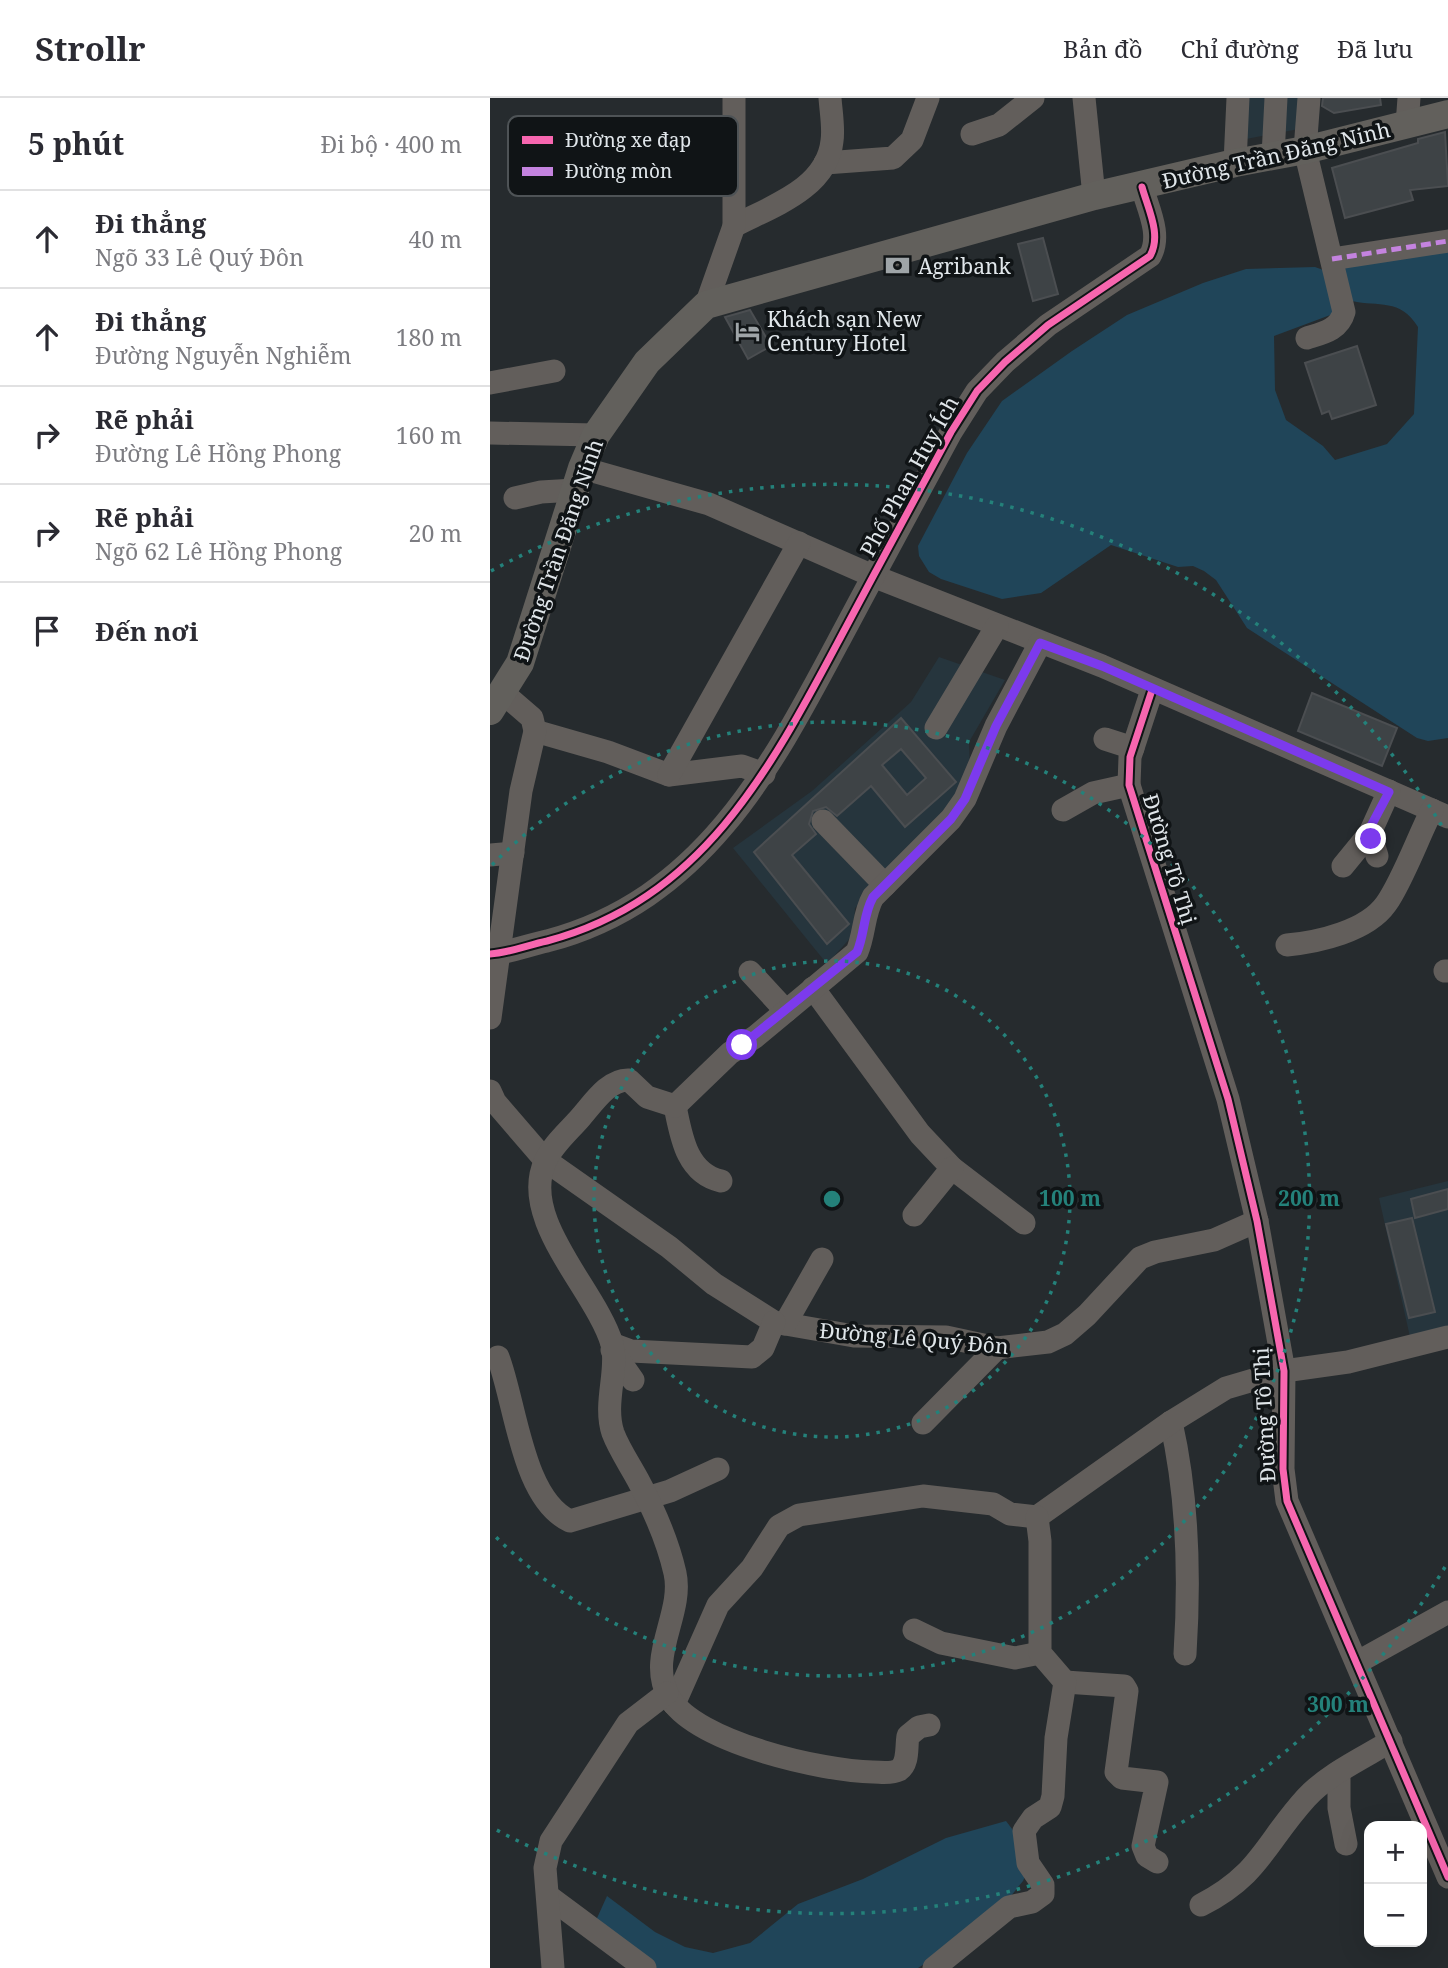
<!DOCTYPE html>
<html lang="vi">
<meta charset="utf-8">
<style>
body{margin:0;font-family:"Noto Serif",serif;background:#f2f2f3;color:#2b2b33}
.controls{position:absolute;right:21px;bottom:21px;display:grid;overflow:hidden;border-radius:14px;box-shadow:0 7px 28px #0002}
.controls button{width:63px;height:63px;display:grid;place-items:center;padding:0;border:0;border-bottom:2px solid #e1e1e2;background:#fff;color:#2b2b33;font:35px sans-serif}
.stop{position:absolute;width:21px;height:21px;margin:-16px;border:5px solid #7c3aed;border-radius:50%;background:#fff}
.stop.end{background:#7c3aed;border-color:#fff;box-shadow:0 2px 7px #0008}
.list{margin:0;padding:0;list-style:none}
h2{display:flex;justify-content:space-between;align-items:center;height:91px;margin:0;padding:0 28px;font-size:30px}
h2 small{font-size:23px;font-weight:400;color:#7c7c81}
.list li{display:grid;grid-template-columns:46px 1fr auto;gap:21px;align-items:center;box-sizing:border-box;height:98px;padding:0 28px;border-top:2px solid #e1e1e2}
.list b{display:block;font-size:26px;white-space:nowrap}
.list p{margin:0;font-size:23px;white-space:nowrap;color:#7c7c81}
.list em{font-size:23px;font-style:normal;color:#7c7c81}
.icon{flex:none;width:38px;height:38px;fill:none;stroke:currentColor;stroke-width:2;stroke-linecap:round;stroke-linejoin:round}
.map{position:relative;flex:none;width:958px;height:1870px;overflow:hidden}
header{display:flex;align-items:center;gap:42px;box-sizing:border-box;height:98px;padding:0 35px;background:#fff;border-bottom:2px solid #e1e1e2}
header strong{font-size:33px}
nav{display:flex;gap:38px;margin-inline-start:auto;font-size:24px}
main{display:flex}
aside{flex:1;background:#fff}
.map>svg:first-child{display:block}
.built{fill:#26353d}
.water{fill:#204559}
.building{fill:#3e4346;stroke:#4b4e51;stroke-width:2;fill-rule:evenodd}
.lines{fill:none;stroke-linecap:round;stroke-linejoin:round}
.minor{stroke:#625e5b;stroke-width:23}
.major{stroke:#62605c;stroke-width:28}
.quiet{stroke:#c483df;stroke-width:5;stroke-dasharray:10 5;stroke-linecap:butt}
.cycleway-casing{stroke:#101416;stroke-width:11}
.cycleway{stroke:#f766af;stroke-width:7}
.route{stroke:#7c3aed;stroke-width:9}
.ring{fill:none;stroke:#24817a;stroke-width:3.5;stroke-dasharray:3.5 7}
.labels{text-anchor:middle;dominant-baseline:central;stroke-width:7;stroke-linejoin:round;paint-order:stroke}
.street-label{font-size:21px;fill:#e0e6ea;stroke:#101416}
.poi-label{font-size:21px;fill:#e0e6ea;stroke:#101416;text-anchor:start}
.key{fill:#101416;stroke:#4e5356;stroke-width:2}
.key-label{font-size:19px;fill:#e0e6ea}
.centre{fill:#24817a;stroke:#101416;stroke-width:3.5}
.ring-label{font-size:21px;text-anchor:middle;font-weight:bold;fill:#24817a;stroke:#101416;stroke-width:7;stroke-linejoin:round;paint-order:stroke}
</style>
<header>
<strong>Strollr</strong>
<nav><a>Bản đồ</a><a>Chỉ đường</a><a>Đã lưu</a></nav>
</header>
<main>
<aside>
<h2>5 phút<small>Đi bộ · 400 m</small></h2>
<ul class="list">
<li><svg class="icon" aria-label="ahead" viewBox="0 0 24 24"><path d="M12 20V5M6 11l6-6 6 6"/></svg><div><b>Đi thẳng</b><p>Ngõ 33 Lê Quý Đôn</p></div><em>40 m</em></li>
<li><svg class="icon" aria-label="ahead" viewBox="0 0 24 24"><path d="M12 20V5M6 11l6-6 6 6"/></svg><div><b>Đi thẳng</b><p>Đường Nguyễn Nghiễm</p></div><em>180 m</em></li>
<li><svg class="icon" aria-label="right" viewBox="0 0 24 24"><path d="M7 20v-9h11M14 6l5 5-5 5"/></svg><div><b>Rẽ phải</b><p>Đường Lê Hồng Phong</p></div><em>160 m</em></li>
<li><svg class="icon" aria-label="right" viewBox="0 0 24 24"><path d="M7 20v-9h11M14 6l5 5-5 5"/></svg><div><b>Rẽ phải</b><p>Ngõ 62 Lê Hồng Phong</p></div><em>20 m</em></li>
<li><svg class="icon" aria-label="arrive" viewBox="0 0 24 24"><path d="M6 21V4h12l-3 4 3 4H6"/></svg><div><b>Đến nơi</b></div></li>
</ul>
</aside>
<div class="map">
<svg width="958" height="1870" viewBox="0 0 958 1870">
<rect width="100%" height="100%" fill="#262b2e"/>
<g class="built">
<path d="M753,0H811L809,31L751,42Z"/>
<path d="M449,559L515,582L479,644L480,671L475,691L365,810L363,837L337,866L243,750L322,693L421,604Z"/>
<path d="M958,1083V1228L920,1239L889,1100Z"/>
</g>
<g class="water">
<path d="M958,152V640L938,643L927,640L757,530L726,482L714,473L703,468L688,469L621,447L551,495L512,501L451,481L439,474L429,458L428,448L477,355L512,303L582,253L637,217L713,185L756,171L825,169L836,173L846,204L843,216L784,238L785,292L796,322L833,348L845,362L897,346L924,316L928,229C910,200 889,209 862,203L849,163Z"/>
<path d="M516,1723L529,1740L539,1770L533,1783L498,1826L428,1870H160L103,1829L117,1798L165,1834L195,1849L223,1855L260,1845L308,1806L373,1781L456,1740Z"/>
</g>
<g class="building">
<path d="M833,0H890L891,7L844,15L832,8Z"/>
<path d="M955,34L958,88L920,92L923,102L855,120L842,70L928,45V41Z"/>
<path d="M553,140L568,196L543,203L528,146Z"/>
<path d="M260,212L281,248L258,261L235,219Z"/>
<path d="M867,248L886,307L842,321L839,313L832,316L815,265Z"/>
<path d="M822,595L907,630L892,668L808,633Z"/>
<path d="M411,620L466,684L415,729L381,688L347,718L336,709L323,713L319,726L326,736L302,757L359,826L337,846L264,754ZM411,651L436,680L417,697L392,667Z"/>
<path d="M958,1091V1111L925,1120L921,1101Z"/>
<path d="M922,1120L945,1214L919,1220L896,1126Z"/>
</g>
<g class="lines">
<g class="minor">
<path d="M594,0L604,98"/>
<path d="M917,27L919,0"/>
<path d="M482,36L509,27L543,0"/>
<path d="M783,58L786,0"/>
<path d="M335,65L403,60L422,42L438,0"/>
<path d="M745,65L748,0"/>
<path d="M244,128C280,109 337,91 342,43C344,30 341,14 340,0"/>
<path d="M842,161L958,143"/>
<path d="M216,207L244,128V0"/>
<path d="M817,240C833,235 849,232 854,214L815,52L819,0"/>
<path d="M0,285L64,273"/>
<path d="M0,335L106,337"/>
<path d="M92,370L219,406L383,478L612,568L958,719"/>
<path d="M25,400L51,394L85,392"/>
<path d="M662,592L640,659L639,687L738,1001L767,1123L794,1273L793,1371L797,1403L958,1779"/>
<path d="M446,630L507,528"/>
<path d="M45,633L118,654L179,677L252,668L274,676"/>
<path d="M615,641L643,650"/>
<path d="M179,677L309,445"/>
<path d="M573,712L603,695L639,687"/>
<path d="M333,723L395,787"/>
<path d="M0,757L23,755"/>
<path d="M887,758L880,735L899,693"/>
<path d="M853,768L880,735"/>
<path d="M797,847C829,844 877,833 896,806C912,784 929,737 942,712"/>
<path d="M0,856C19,855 38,847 57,843C216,801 284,664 355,531C390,465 426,399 461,334L487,293L515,264L558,227L660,158C672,137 658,111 652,89"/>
<path d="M955,873H958"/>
<path d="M260,874L296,913"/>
<path d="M323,890L430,1036L462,1070L534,1125"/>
<path d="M0,920L31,693L45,633L42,620L13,595"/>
<path d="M0,993L5,1004L55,1062L179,1149L224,1186L284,1224L364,1238L456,1239L507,1250L558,1244L575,1236L597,1217L650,1160L665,1154L724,1142L767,1123"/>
<path d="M185,1008C191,1037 196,1075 231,1083"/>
<path d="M424,1117L462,1070"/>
<path d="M295,1226L332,1161"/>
<path d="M122,1246L141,1253L262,1259L273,1250L284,1224"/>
<path d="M122,1252L143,1282"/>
<path d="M8,1259C26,1306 32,1401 80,1423L180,1393L228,1371"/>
<path d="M681,1324C698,1399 700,1479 695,1556"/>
<path d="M433,1325L507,1250"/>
<path d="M424,1532L451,1545L525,1560L550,1555"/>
<path d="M868,1564L958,1514"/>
<path d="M575,1584L634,1588L637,1593L626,1674L632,1680L667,1684L653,1748L657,1758L667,1764"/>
<path d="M184,1606L228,1507L262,1470L289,1428L309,1417L433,1398L503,1406L520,1416L547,1419L681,1324L736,1290L794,1273L858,1264L958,1239"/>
<path d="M439,1627L429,1629L418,1638C416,1649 419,1665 409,1672C401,1676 391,1674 383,1674C333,1673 206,1645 179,1599C156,1559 194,1516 185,1475C178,1444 163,1410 148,1382C140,1367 129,1351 123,1335C113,1305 129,1271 122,1246C106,1192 29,1122 55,1064C62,1047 80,1032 91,1019C104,1004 119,981 139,982L157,999L185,1008L240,955L265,939L367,854C375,835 373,817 383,799L461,721L475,701L506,628L550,545"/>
<path d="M849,1674V1710L856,1746"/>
<path d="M58,1798L155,1870"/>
<path d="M711,1807C770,1777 775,1745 816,1700C838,1676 873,1660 901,1643"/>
<path d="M63,1870L55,1770L61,1743L138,1625L177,1595"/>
<path d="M444,1870L519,1809L542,1804L553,1796V1787L538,1765L534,1733L543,1720L560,1709L563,1698L566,1640L575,1584L550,1555V1443L547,1419"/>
</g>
<path class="major" d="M0,613L30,565L92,370L106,337L157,264L216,207L604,98L745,65L815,52L958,16"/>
<path class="quiet" d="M842,161L958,143"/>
<defs>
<g id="cycleway">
<path d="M662,592L640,659L639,687L738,1001L767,1123L794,1273L793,1371L797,1403L958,1779"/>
<path d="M0,856C19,855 38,847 57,843C216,801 284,664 355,531C390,465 426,399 461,334L487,293L515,264L558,227L660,158C672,137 658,111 652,89"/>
</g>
</defs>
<use href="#cycleway" class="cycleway-casing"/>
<use href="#cycleway" class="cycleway"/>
</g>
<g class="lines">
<path class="route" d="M252,947L367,854C375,835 373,817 383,799L461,721L475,701L506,628L550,545L612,568L899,694L881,728V741"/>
</g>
<g class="ring">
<circle cx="342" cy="1101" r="238"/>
<path d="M2 767A477 477 0 1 1 2 1435"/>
<path d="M955 1469A715 715 0 0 1 1 1729M1 473A715 715 0 0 1 955 733"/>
</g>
<defs>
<symbol id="bank-bare" viewBox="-9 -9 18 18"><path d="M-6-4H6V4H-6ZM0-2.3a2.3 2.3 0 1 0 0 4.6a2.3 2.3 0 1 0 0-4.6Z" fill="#9fa5a8" stroke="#101416" stroke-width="2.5" paint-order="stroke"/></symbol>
<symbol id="hotel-bare" viewBox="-9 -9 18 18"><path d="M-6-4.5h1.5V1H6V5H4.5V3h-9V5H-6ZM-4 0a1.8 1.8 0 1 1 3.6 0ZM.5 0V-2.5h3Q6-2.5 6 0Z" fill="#9fa5a8" stroke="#101416" stroke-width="2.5" paint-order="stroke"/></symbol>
</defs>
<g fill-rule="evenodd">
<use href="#bank-bare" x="390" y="150" width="35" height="35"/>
<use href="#hotel-bare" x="240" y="216" width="35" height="35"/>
</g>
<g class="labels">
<g class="street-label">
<text transform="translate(786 57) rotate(-13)">Đường Trần Đăng Ninh</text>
<text transform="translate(419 378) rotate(-61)">Phố Phan Huy Ích</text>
<text transform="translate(68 452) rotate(-71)">Đường Trần Đăng Ninh</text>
<text transform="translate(680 761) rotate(73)">Đường Tô Thị</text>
<text transform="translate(424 1240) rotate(5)">Đường Lê Quý Đôn</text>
<text transform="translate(774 1317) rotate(-93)">Đường Tô Thị</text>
</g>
<g class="poi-label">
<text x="428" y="168">Agribank</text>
<text x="277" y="221">Khách sạn New<tspan x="277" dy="24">Century Hotel</tspan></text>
</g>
</g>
<rect x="18" y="18" width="230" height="80" rx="10" class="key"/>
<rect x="32" y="38" width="31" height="8" fill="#f766af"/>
<rect x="32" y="69" width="31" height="9" fill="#c483df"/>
<g class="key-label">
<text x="75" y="49">Đường xe đạp</text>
<text x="75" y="80">Đường mòn</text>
</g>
<circle cx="342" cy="1101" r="10" class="centre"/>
<g class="ring-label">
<text x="580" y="1108">100 m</text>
<text x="819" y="1108">200 m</text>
<text x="848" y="1614">300 m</text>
</g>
</svg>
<div class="controls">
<button>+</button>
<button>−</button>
</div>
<div class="stop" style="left:252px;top:947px"></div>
<div class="stop end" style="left:881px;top:741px"></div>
</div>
</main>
